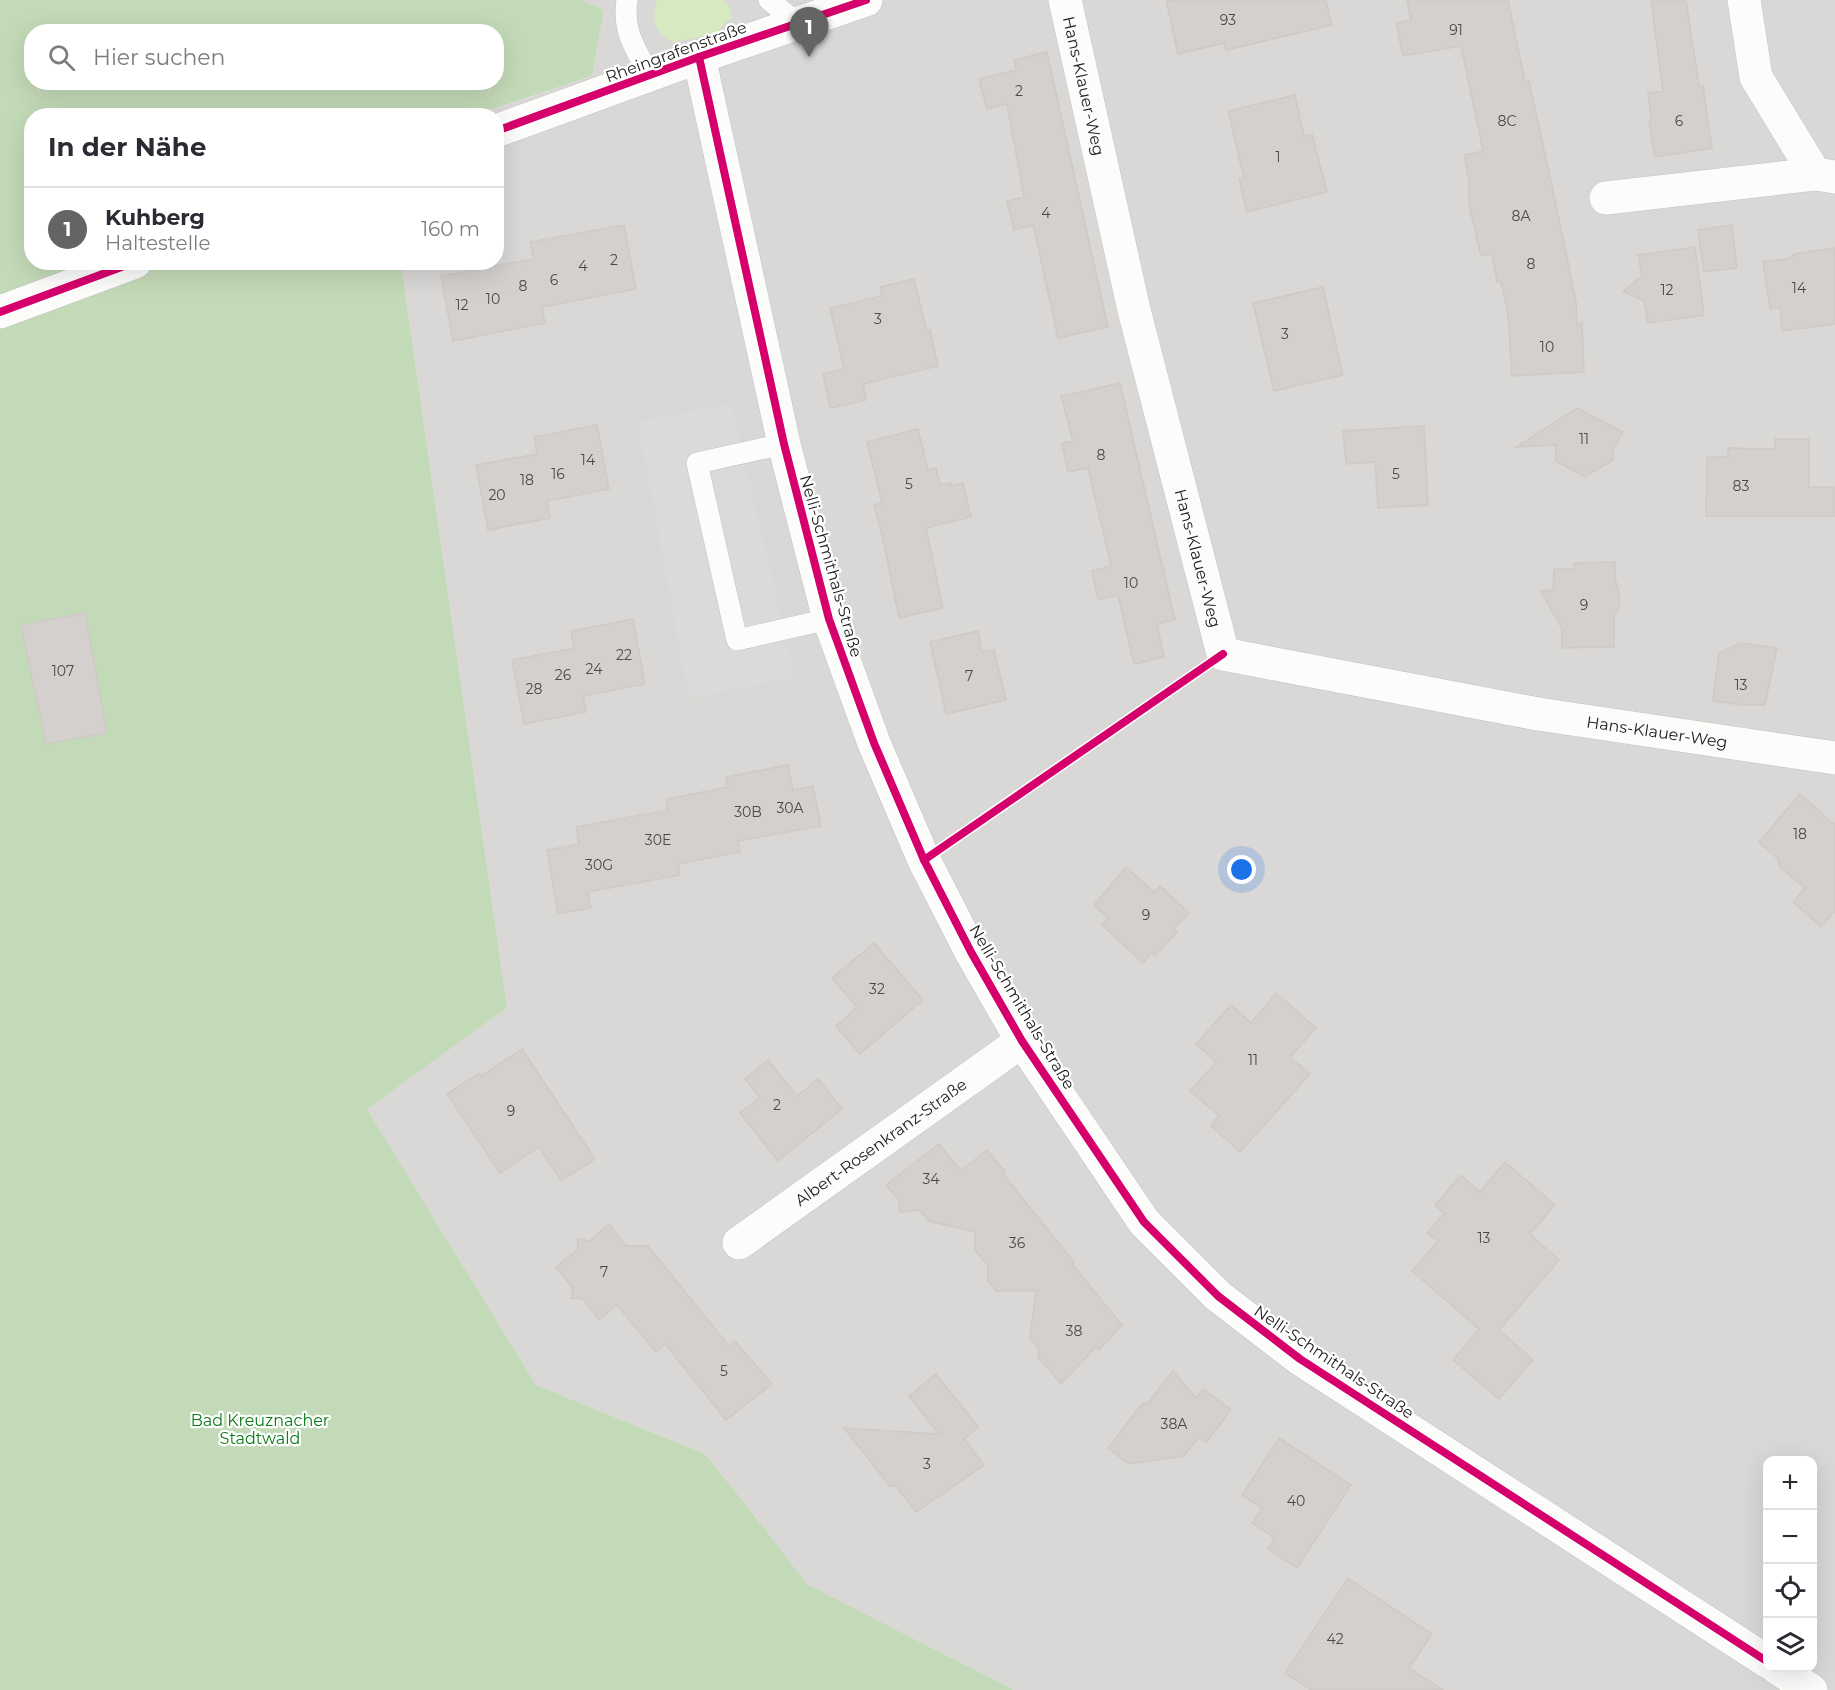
<!DOCTYPE html>
<html lang="de">
<meta charset="utf-8">
<style>
body{margin:0;font-family:Montserrat,sans-serif;background:#f7f7f7;color:#2b2b33}
.controls{position:absolute;right:18px;bottom:18px;display:grid;overflow:hidden;border-radius:12px;box-shadow:0 6px 24px #0002}
.controls button{width:54px;height:54px;display:grid;place-items:center;padding:0;border:0;border-bottom:2px solid #e1e1e2;background:#fff;color:#2b2b33;font:30px sans-serif}
.you{position:absolute;left:1242px;top:870px;width:21px;height:21px;margin:-15px;border:4px solid #fff;border-radius:50%;background:#1a73e8;box-shadow:0 0 0 9px #1a73e833}
.badge{display:grid;place-items:center;width:39px;height:39px;border-radius:50%;background:#646462;color:#fff;font-size:20px;font-weight:700}
.pin{position:absolute;translate:-50% -50px;filter:drop-shadow(0 2px 3px #0008)}
.pin::after{content:'';position:absolute;top:32px;width:21px;height:18px;background:inherit;clip-path:polygon(0 0,100% 0,50% 100%)}
.list{margin:0;padding:0;list-style:none}
h2{display:flex;justify-content:space-between;align-items:center;height:78px;margin:0;padding:0 24px;font-size:26px}
h2 small{font-size:20px;font-weight:400;color:#7c7c81}
.list li{display:grid;grid-template-columns:39px 1fr auto;gap:18px;align-items:center;box-sizing:border-box;height:84px;padding:0 24px;border-top:2px solid #e1e1e2}
.list b{display:block;font-size:22px;white-space:nowrap}
.list p{margin:0;font-size:20px;white-space:nowrap;color:#7c7c81}
.list em{font-size:20px;font-style:normal;color:#7c7c81}
.icon{flex:none;width:33px;height:33px;fill:none;stroke:currentColor;stroke-width:2;stroke-linecap:round;stroke-linejoin:round}
.map{position:relative;flex:none;width:1835px;height:1690px;overflow:hidden}
.search{position:absolute;background:#fff;box-shadow:0 6px 24px #0002;left:24px;top:24px;width:480px;height:66px;display:flex;align-items:center;gap:15px;box-sizing:border-box;padding:0 21px;border-radius:24px;color:#7c7c81;font-size:22px}
.panel{position:absolute;background:#fff;box-shadow:0 6px 24px #0002;left:24px;top:108px;width:480px;height:162px;border-radius:24px}
.map>svg:first-child{display:block}
.residential{fill:#dad8d6;fill-rule:evenodd}
.grass{fill:#d6eac1}
.forest{fill:#c3dab8;fill-rule:evenodd}
.parking{fill:#dbdad8}
.building{fill:#d3d0cd;stroke:#cecac5;stroke-width:1.5}
.lines{fill:none;stroke-linecap:round;stroke-linejoin:round}
.lane-casing{stroke:#c3c2c0;stroke-width:22}
.street-casing{stroke:#c3c2c0;stroke-width:34}
.path{stroke:#d6c8c4;stroke-width:4;stroke-dasharray:3 3;stroke-linecap:butt}
.lane{stroke:#fcfcfb;stroke-width:21}
.street{stroke:#fcfcfb;stroke-width:33}
.cycleway-casing{stroke:#fff;stroke-width:11}
.cycleway{stroke:#d6006c;stroke-width:8}
.labels{text-anchor:middle;dominant-baseline:central;stroke-width:4.5;stroke-linejoin:round;paint-order:stroke}
.number-label{font-size:14px;fill:#4a4948}
.street-label{font-size:16px;fill:#1c1c1c;stroke:#fff}
.park-label{font-size:16px;fill:#097a17;stroke:#fff}
</style>
<div class="map">
<svg width="1835" height="1690" viewBox="0 0 1835 1690">
<rect width="100%" height="100%" fill="#ebe9e4"/>
<path class="residential" d="M581,0H1835V1690H1014L807,1584L747,1506L705,1454L536,1385L367,1109L507,1008L401,263L496,262V116L474,115L592,76L604,10ZM1768,1460H1812V1668H1768Z"/>
<path class="grass" d="M657,0H721L728,5L732,17L714,34L673,42C654,33 651,20 657,0Z"/>
<path class="forest" d="M0,0H581L604,10L592,76L474,115L32,116V262L401,263L507,1008L367,1109L536,1385L705,1454L747,1506L807,1584L1014,1690H0ZM32,32H496V82H32Z"/>
<path class="parking" d="M731,404L795,677L689,699L638,422Z"/>
<g class="building">
<path d="M1166,0H1326L1332,25L1226,50L1224,43L1178,54Z"/>
<path d="M1407,0H1508L1525,82L1529,81L1561,228L1576,301L1577,326L1582,322L1584,372L1512,376L1508,313L1501,282H1497L1492,254L1481,256L1469,205V181L1464,155L1483,151L1461,46L1403,56L1396,23L1411,20Z"/>
<path d="M1651,0H1686L1699,86H1703L1712,148L1655,157L1649,123L1651,120L1648,93L1663,91Z"/>
<path d="M1047,52L1108,327L1058,338L1033,225L1014,230L1007,201L1024,197L1007,104L987,109L979,79L1016,70L1014,60Z"/>
<path d="M1295,95L1304,136L1312,134L1327,192L1247,212L1239,179L1244,178L1228,111Z"/>
<path d="M624,225L636,289L542,307L545,323L453,341L441,276L534,259L530,242Z"/>
<path d="M1732,225L1737,268L1704,272L1698,230Z"/>
<path d="M1695,247L1704,315L1648,323L1644,301L1623,291L1642,276L1638,255Z"/>
<path d="M1835,248V324L1782,331L1780,307L1770,309L1763,262L1791,258L1794,254Z"/>
<path d="M914,279L927,331L930,330L938,366L863,384L866,400L830,408L823,374L844,369L830,308L882,296L880,287Z"/>
<path d="M1323,287L1343,375L1274,391L1253,303Z"/>
<path d="M1120,383L1175,620L1157,624L1164,657L1134,664L1118,595L1098,600L1092,571L1111,566L1088,468L1068,472L1062,443L1073,441L1061,396Z"/>
<path d="M1577,408L1623,432L1613,451V460L1585,477L1556,461V445L1516,447Z"/>
<path d="M597,425L609,489L547,501L550,518L488,530L476,465L537,454L534,437Z"/>
<path d="M1424,426L1428,505L1378,508L1375,462L1346,464L1343,431Z"/>
<path d="M918,429L928,470L936,468L940,485L951,483V486L963,483L971,517L926,528L943,608L899,618L883,539L874,505L882,503L867,442Z"/>
<path d="M1775,439H1809V487H1834V516H1706L1707,457H1728V448L1775,449Z"/>
<path d="M1615,562V579L1619,593L1620,604L1614,618V647L1562,648V629L1541,591L1553,590L1554,569H1574V563Z"/>
<path d="M85,613L107,733L46,744L21,625Z"/>
<path d="M633,619L645,684L583,696L586,712L524,724L512,660L574,648L571,631Z"/>
<path d="M978,631L982,652L994,650L1006,700L946,714L930,642Z"/>
<path d="M1740,643L1777,648L1765,705H1742L1713,701L1719,653Z"/>
<path d="M788,765L793,790L813,786L821,826L738,841L740,852L678,864L680,875L588,892L591,908L558,914L547,850L579,844L576,827L668,810L666,799L728,787L726,777Z"/>
<path d="M1800,794L1835,825V912L1821,927L1793,902L1805,888L1779,866L1778,859L1759,842Z"/>
<path d="M1126,867L1154,892L1160,886L1189,913L1174,929L1177,932L1155,956L1152,953L1143,963L1102,925L1108,918L1094,905Z"/>
<path d="M874,943L923,1000L860,1054L836,1026L857,1007L832,978Z"/>
<path d="M1276,993L1316,1028L1290,1057L1310,1074L1240,1152L1211,1126L1219,1116L1190,1091L1216,1062L1196,1044L1231,1005L1251,1023Z"/>
<path d="M522,1049L595,1159L561,1181L539,1147L500,1173L447,1094L479,1073L481,1076Z"/>
<path d="M768,1060L797,1096L818,1079L842,1109L778,1161L740,1113L760,1097L745,1079Z"/>
<path d="M939,1144L961,1171L987,1150L1005,1172L1003,1174L1074,1262L1072,1264L1122,1325L1099,1350L1096,1347L1061,1384L1038,1357L1039,1349L1030,1338L1036,1291H996L988,1281V1266L975,1250V1232L929,1221L919,1210L900,1212L899,1200L886,1185Z"/>
<path d="M1505,1162L1555,1205L1530,1234L1559,1260L1499,1330L1533,1360L1499,1399L1453,1360L1479,1329L1412,1271L1438,1241L1427,1233L1444,1213L1435,1205L1461,1175L1480,1192Z"/>
<path d="M609,1224L626,1246H648L729,1346L735,1341L772,1384L726,1420L665,1344L656,1352L617,1305L599,1320L583,1299L571,1298L573,1288L556,1267L577,1250L578,1239L589,1241Z"/>
<path d="M1173,1371L1196,1398L1203,1389L1231,1410L1206,1443L1199,1437L1184,1456L1129,1464L1108,1448L1142,1404L1148,1403Z"/>
<path d="M936,1374L978,1427L964,1439L984,1465L916,1512L896,1486H890L844,1428L939,1434L909,1396Z"/>
<path d="M1279,1438L1351,1485L1297,1568L1268,1549L1275,1538L1252,1523L1262,1508L1242,1495Z"/>
<path d="M1348,1578L1432,1634L1409,1668L1443,1690H1311L1285,1673Z"/>
</g>
<g class="lines">
<defs>
<g id="lane">
<path d="M627,0C622,31 636,50 650,76"/>
<path d="M769,0L797,23"/>
<path d="M784,444L697,463L737,640L829,619"/>
</g>
<g id="street">
<path id="s1" d="M1065,0L1134,310L1223,654L1538,714L1835,758"/>
<path d="M1744,0L1756,77L1815,174L1835,177"/>
<path d="M699,57L784,444L829,619L874,743L924,860L971,952L1022,1041L1144,1222L1218,1296L1300,1359L1768,1662"/>
<path d="M496,131L699,57L866,0"/>
<path d="M1606,198L1815,174"/>
<path d="M0,312L135,262"/>
<path id="s2" d="M739,1243L1022,1041"/>
<path d="M1777,1668L1811,1690"/>
</g>
</defs>
<use href="#lane" class="lane-casing"/>
<use href="#street" class="street-casing"/>
<path class="path" d="M955,840L1195,673"/>
<use href="#lane" class="lane"/>
<use href="#street" class="street"/>
<defs>
<g id="cycleway">
<path d="M699,57L784,444L829,619L874,743L924,860L971,952L1022,1041L1144,1222L1218,1296L1300,1359L1768,1662"/>
<path d="M496,131L699,57L866,0"/>
<path d="M0,312L135,262"/>
<path d="M924,860L1223,654"/>
</g>
</defs>
<use href="#cycleway" class="cycleway-casing"/>
<use href="#cycleway" class="cycleway"/>
</g>
<g class="labels">
<g class="number-label">
<text x="1228" y="20">93</text>
<text x="1456" y="30">91</text>
<text x="1019" y="91">2</text>
<text x="1507" y="121">8C</text>
<text x="1679" y="121">6</text>
<text x="1278" y="157">1</text>
<text x="1046" y="213">4</text>
<text x="1521" y="216">8A</text>
<text x="614" y="260">2</text>
<text x="1531" y="264">8</text>
<text x="583" y="266">4</text>
<text x="554" y="280">6</text>
<text x="523" y="286">8</text>
<text x="1799" y="288">14</text>
<text x="1667" y="290">12</text>
<text x="493" y="299">10</text>
<text x="462" y="305">12</text>
<text x="878" y="319">3</text>
<text x="1285" y="334">3</text>
<text x="1547" y="347">10</text>
<text x="1584" y="439">11</text>
<text x="1101" y="455">8</text>
<text x="588" y="460">14</text>
<text x="558" y="474">16</text>
<text x="1396" y="474">5</text>
<text x="527" y="480">18</text>
<text x="909" y="484">5</text>
<text x="1741" y="486">83</text>
<text x="497" y="495">20</text>
<text x="1131" y="583">10</text>
<text x="1584" y="605">9</text>
<text x="624" y="655">22</text>
<text x="594" y="669">24</text>
<text x="63" y="671">107</text>
<text x="563" y="675">26</text>
<text x="969" y="676">7</text>
<text x="1741" y="685">13</text>
<text x="534" y="689">28</text>
<text x="790" y="808">30A</text>
<text x="748" y="812">30B</text>
<text x="1800" y="834">18</text>
<text x="658" y="840">30E</text>
<text x="599" y="865">30G</text>
<text x="1146" y="915">9</text>
<text x="877" y="989">32</text>
<text x="1253" y="1060">11</text>
<text x="777" y="1105">2</text>
<text x="511" y="1111">9</text>
<text x="931" y="1179">34</text>
<text x="1484" y="1238">13</text>
<text x="1017" y="1243">36</text>
<text x="604" y="1272">7</text>
<text x="1074" y="1331">38</text>
<text x="724" y="1371">5</text>
<text x="1174" y="1424">38A</text>
<text x="927" y="1464">3</text>
<text x="1296" y="1501">40</text>
<text x="1335" y="1639">42</text>
</g>
<g class="street-label">
<text transform="translate(676 52) rotate(-20)">Rheingrafenstraße</text>
<text stroke="none"><textPath href="#s1" startOffset="88">Hans-Klauer-Weg</textPath></text>
<text stroke="none"><textPath href="#s1" startOffset="574">Hans-Klauer-Weg</textPath></text>
<text transform="translate(831 566) rotate(74)">Nelli-Schmithals-Straße</text>
<text stroke="none"><textPath href="#s1" startOffset="1114">Hans-Klauer-Weg</textPath></text>
<text transform="translate(1022 1007) rotate(59)">Nelli-Schmithals-Straße</text>
<text stroke="none"><textPath href="#s2" startOffset="174">Albert-Rosenkranz-Straße</textPath></text>
<text transform="translate(1334 1362) rotate(34)">Nelli-Schmithals-Straße</text>
</g>
<g class="park-label">
<text x="260" y="1420">Bad Kreuznacher<tspan x="260" dy="18">Stadtwald</tspan></text>
</g>
</g>
</svg>
<div class="controls">
<button>+</button>
<button>−</button>
<button><svg class="icon" aria-label="locate" viewBox="0 0 24 24"><circle cx="12" cy="12" r="6"/><path d="M12 2v4M12 18v4M2 12h4M18 12h4"/></svg></button>
<button><svg class="icon" aria-label="layers" viewBox="0 0 24 24"><path d="M12 4l9 5-9 5-9-5zM3 14l9 5 9-5"/></svg></button>
</div>
<div class="you"></div>
<div class="pin badge" style="left:809px;top:57px">1</div>
<div class="search"><svg class="icon" aria-label="search" viewBox="0 0 24 24"><circle cx="10" cy="10" r="6"/><path d="M15 15l6 6"/></svg>Hier suchen</div>
<section class="panel">
<h2>In der Nähe<small></small></h2>
<ul class="list">
<li><span class="badge">1</span><div><b>Kuhberg</b><p>Haltestelle</p></div><em>160 m</em></li>
</ul>
</section>
</div>
